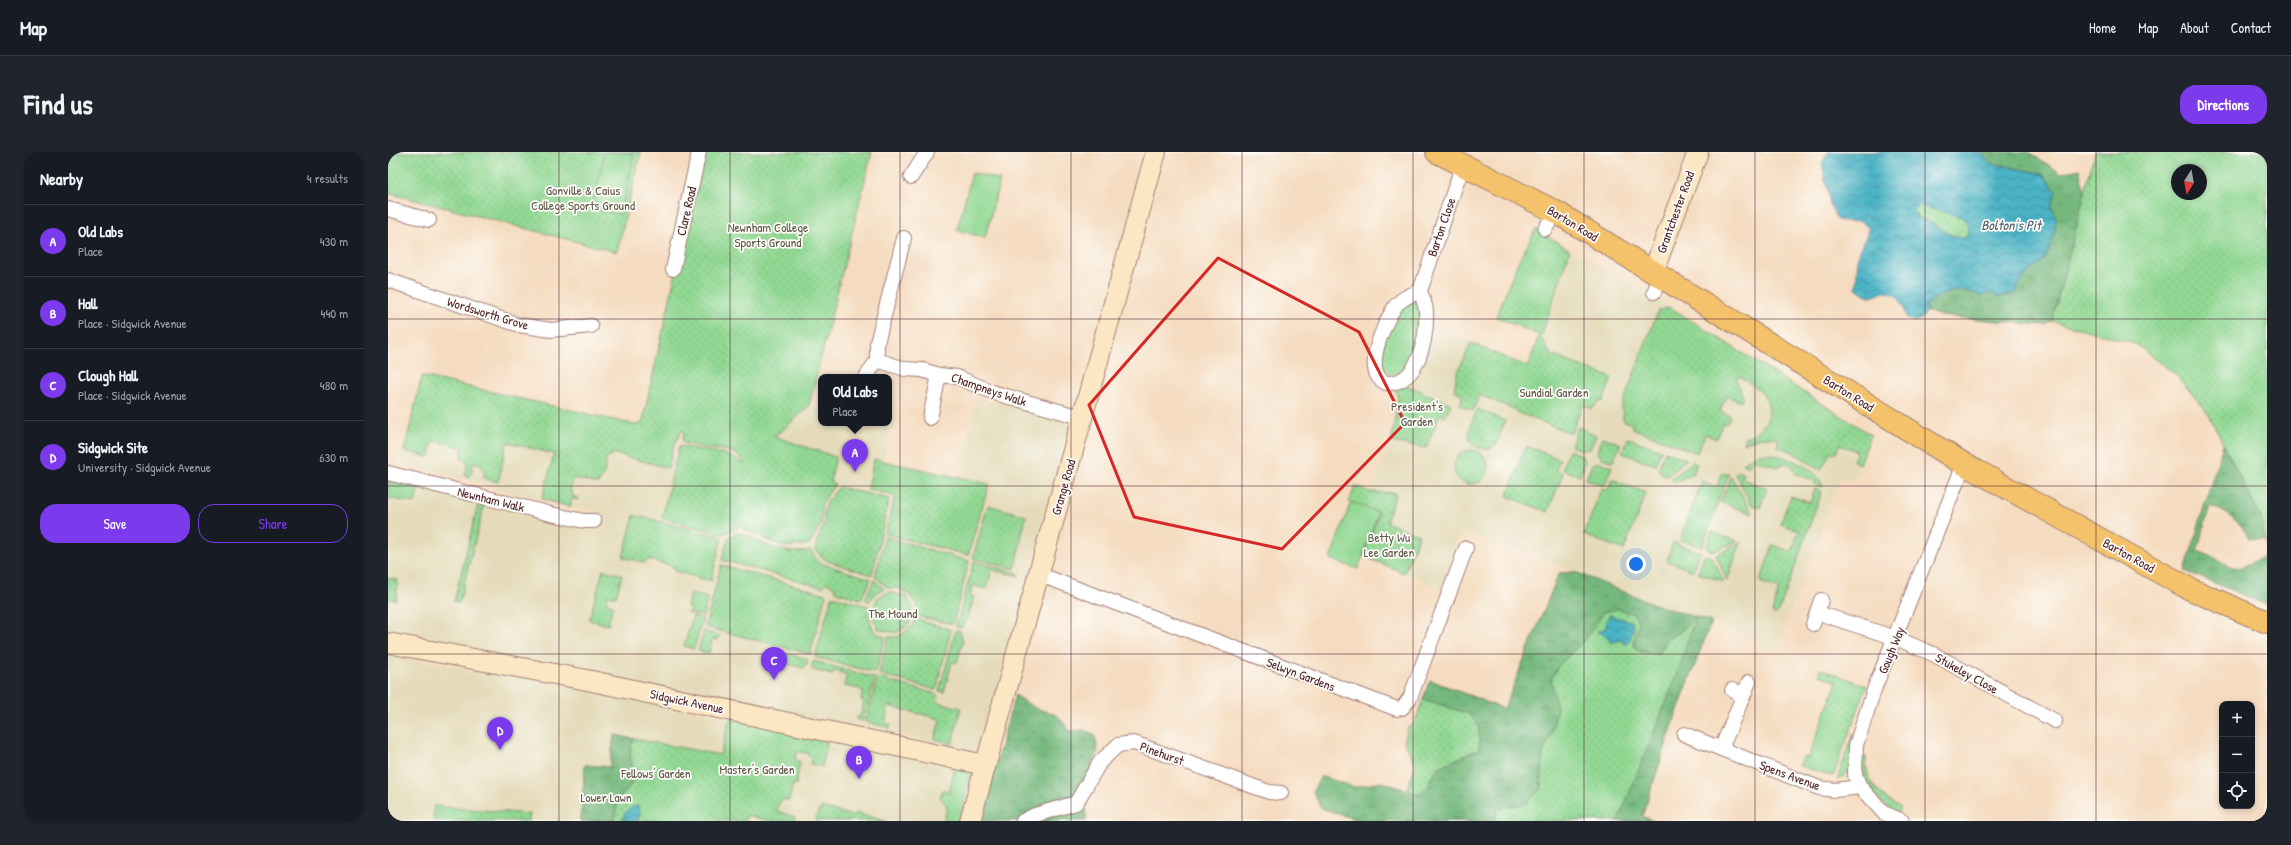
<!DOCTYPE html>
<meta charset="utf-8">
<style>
body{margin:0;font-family:"Patrick Hand",sans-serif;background:#20242c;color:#f1f3f6}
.controls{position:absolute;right:12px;bottom:12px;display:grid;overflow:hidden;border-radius:8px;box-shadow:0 2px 6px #0003}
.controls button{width:36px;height:36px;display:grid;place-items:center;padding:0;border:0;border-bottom:1px solid #363941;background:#171b24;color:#f1f3f6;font:20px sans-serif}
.compass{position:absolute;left:1783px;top:12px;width:36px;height:36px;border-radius:50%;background:#171b24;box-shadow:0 2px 6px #0003;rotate:191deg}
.you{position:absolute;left:1248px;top:412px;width:14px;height:14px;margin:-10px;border:3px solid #fff;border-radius:50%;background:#1a73e8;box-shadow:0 0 0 6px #1a73e833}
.badge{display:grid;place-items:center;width:26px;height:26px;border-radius:50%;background:#7c3aed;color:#fff;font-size:13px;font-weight:700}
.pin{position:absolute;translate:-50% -33px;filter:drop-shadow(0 1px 2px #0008)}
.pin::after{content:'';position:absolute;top:21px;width:14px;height:12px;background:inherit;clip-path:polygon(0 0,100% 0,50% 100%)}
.popup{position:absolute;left:430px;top:222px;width:74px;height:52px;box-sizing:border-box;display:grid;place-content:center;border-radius:8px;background:#171b24;filter:drop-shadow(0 1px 3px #0005);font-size:13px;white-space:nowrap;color:#9ea1a6}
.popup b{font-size:15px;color:#f1f3f6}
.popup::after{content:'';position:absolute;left:50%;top:100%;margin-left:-8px;border:8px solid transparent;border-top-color:#171b24}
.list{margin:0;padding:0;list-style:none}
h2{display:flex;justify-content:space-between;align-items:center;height:52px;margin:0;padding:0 16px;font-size:17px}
h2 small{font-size:13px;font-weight:400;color:#9ea1a6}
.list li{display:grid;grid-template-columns:26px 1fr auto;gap:12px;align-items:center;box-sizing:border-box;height:72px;padding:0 16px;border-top:1px solid #363941}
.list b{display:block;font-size:15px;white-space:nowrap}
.list p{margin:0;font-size:13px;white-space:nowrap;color:#9ea1a6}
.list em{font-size:13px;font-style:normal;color:#9ea1a6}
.actions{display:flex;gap:8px;padding:12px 16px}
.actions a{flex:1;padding:9px 0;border:1px solid #7c3aed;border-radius:16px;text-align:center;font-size:14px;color:#7c3aed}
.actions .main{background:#7c3aed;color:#fff}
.icon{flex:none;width:22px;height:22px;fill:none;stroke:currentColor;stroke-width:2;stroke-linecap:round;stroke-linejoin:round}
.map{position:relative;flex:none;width:1879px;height:669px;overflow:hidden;border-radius:16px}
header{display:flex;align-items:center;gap:24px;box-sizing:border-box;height:56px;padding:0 20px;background:#171b24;border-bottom:1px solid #363941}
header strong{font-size:19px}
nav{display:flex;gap:22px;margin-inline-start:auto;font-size:14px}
.intro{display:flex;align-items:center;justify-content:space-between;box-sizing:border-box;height:96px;padding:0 24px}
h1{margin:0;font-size:28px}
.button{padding:10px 18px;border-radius:16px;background:#7c3aed;color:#fff;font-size:14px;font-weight:700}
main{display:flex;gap:24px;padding:0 24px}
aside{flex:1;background:#171b24;border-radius:16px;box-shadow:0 2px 6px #0003}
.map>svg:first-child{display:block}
.built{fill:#e5dbba}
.green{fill:url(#green-dots);stroke:#6e7c5f;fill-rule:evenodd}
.forest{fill:url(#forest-crowns);stroke:#5f6c54}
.pitch{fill:#91d893;stroke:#6e7c5f}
.water{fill:url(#water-waves);stroke:#496978;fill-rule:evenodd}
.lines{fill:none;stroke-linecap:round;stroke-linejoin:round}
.street-casing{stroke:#a07e76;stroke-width:16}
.secondary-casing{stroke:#a07e76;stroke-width:22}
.primary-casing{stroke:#a07e76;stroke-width:24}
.street{stroke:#fff;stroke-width:14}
.secondary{stroke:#fbe7c3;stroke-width:20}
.primary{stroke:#f4c26a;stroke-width:22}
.marked{fill:none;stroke:#d62828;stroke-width:3;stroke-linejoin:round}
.grid{fill:none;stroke:#4a1f2b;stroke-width:1;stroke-opacity:0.55}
.labels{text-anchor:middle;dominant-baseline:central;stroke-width:3.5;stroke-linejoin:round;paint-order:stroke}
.park-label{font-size:13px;fill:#5f564a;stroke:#fdfcf7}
.street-label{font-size:13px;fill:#4a1f2b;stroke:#fdfcf7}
.water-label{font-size:14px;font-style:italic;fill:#495a69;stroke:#fdfcf7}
</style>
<header>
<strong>Map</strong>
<nav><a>Home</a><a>Map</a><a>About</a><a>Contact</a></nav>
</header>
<div class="intro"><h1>Find us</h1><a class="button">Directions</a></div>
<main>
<aside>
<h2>Nearby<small>4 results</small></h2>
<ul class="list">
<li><span class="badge">A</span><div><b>Old Labs</b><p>Place</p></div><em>430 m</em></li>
<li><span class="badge">B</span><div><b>Hall</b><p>Place · Sidgwick Avenue</p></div><em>440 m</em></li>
<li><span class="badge">C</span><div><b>Clough Hall</b><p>Place · Sidgwick Avenue</p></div><em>480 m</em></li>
<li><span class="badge">D</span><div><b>Sidgwick Site</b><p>University · Sidgwick Avenue</p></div><em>630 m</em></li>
</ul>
<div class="actions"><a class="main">Save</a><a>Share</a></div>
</aside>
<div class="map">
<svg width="1879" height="669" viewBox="0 0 1879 669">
<defs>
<pattern id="green-dots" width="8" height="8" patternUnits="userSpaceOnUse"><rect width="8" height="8" fill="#91d893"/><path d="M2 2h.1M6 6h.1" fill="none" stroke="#7fb97f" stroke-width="1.8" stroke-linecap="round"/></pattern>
<pattern id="forest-crowns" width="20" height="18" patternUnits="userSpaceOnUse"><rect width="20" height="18" fill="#74b87d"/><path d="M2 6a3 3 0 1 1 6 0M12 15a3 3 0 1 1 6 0" fill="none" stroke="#619567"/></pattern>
<pattern id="water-waves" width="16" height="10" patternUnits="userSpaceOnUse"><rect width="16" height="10" fill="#48b3c5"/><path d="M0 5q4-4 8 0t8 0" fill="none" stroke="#3e91a0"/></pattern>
</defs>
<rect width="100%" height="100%" fill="#fdfcf7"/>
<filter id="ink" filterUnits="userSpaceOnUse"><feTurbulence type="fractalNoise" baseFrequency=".025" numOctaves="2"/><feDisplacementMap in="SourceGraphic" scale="8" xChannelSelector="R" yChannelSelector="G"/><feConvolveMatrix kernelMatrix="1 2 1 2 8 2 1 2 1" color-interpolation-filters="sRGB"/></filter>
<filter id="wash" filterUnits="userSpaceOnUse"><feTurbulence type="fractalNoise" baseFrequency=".012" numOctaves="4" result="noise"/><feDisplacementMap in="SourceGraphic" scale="16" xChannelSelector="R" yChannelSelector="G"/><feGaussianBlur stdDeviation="0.9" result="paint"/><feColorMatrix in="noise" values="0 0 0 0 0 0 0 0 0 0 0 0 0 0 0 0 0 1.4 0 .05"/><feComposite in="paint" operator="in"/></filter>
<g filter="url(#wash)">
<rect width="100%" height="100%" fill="#f5dcc0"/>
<g class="built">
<path d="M1148,77L1282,155L1483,283L1467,326L1464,329L1455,326L1451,328L1387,501L1380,493L1323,470L1288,563L1254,664L1008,669L1028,612L1016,589L1020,575L1026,572L1042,528L1116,557L1171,421L1186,419L1114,391L1073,380L1053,435L975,405L970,418L941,407L967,334L983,339L1003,290L1010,247L1007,236L1042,192L1046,175L1140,215L1151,183L1108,165L1130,110Z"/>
<path d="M34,224L248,273L254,271L395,278L421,254L433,257V271H490L501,274L495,308L572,325L589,245L678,269L681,277L591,603L492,577L490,581L0,480V328L126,361L167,369L170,373L175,371L199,378L207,365L204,360L205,357L193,354L190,357L13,311Z"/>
<path d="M0,504L192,534L584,620L571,669H0Z"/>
</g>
<g class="green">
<path d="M0,0H253L229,100L0,41Z"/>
<path d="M315,0H484L421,254L395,278L385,284L448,305L442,329L447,332L434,351L433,371L422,392L397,395L355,377L353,374L335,382L274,366L291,294L337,302L357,312C348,298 339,298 324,297C315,296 305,293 296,291L294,289L296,281L294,278L286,293L280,316L224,301L223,305H219L216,322L210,332L186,326L182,339L185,340L184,344L191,346L190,348L184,347L182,355L154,347L166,302L119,290L110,330L95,326L97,320L94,319L95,313L86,310L82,325L77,324L80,309L73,307L75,296L64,293L62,290L56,291L45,289L41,305L16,299L34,224L248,273L254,271Z"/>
<path d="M1707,0H1879V397L1873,366L1820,261L1788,223L1748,192L1664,169ZM1789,18H1813V42H1789Z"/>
<path d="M1530,52L1574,65L1580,72V83L1574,87C1557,82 1548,71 1529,65L1526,59Z"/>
<path d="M1148,77L1182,98L1153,185L1163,203L1224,226L1215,249L1210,250L1204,257L1195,253L1183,281L1130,261L1126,257L1091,243L1085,259L1072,253L1074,246L1073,242L1066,238L1069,221L1083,191L1140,215L1151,183L1108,165L1130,110Z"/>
<path d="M1027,148L1031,150C1032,158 1033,167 1032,174C1031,189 1023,217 1008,222C1003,223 997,221 994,217C987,209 1004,165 1011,157C1015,153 1023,150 1027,148Z"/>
<path d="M1282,155L1483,283L1472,312L1465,309L1469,299L1451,293L1448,301H1442L1433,318L1401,298L1390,295V286L1373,285L1355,291L1357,285C1379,280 1389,256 1372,239C1366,233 1358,229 1351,224L1348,228L1355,244L1353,250L1338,244L1332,259L1342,264L1339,272L1335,271L1328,287L1317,282L1309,301L1244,276L1245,273L1235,268V259L1233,256L1270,159Z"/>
<path d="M1018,233L1063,252L1057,264L1052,262L1038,296L1003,290L1010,247L1007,236Z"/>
<path d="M1089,257L1117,269L1109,291L1103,297C1071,298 1082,275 1089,257Z"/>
<path d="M1190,275L1208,283L1202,297L1194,298L1183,294Z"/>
<path d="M1215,285L1233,292L1225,310L1214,306L1209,300Z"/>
<path d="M1240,286L1273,298L1267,313L1234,301Z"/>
<path d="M1138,294L1172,307L1168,318L1175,321L1160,360L1119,344Z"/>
<circle cx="1083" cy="315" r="17"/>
<path d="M1181,298L1193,303L1197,310L1192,324L1174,317Z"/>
<path d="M1277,299L1298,307L1279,325L1270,317Z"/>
<path d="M1371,302C1390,300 1430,314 1435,335L1427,332V329L1408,322C1406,312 1396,308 1389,315L1365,307L1362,314L1354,311Z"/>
<path d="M486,307L601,332L580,403L497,382L507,344L480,337Z"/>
<path d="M1212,310L1224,315L1216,334L1198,327L1204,312Z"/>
<path d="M1304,310L1309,312L1305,322L1287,330L1283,327Z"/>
<path d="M1352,319L1356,320L1354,327L1379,336L1372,356L1364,353L1347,322Z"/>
<path d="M1341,321L1314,395L1292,388L1314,329L1329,335L1333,322Z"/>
<path d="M1343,324L1365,362L1333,350Z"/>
<path d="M1224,327L1258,341L1236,398L1196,383L1213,337L1219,339Z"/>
<path d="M0,328L31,336L27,351L0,346Z"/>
<path d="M967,334L982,340L1008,341L998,370L1031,383L1016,421L975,404L991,361L961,350Z"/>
<path d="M451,335L501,347L484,423L439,409L428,399V392L436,372V360L439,350Z"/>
<path d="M1427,336L1434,339L1391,459L1388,462L1384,461L1391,437L1372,430L1385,393L1404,400L1411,378L1392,372L1403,344L1422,351Z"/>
<path d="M90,352L96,354L71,451L66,450Z"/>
<path d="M600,353L638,364L627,417L585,406Z"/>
<path d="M246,363L334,385L323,429L286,419L287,415L259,407L257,411L235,405Z"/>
<path d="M349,380C373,389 395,406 422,398L432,411L483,427L473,447L448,440L447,435L439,431L434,435L334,408L340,386Z"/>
<path d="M1324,380L1349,389L1326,399L1318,396Z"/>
<path d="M497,385L581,409L565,472L528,464L529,454L520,441L515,440L512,436H500L487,425Z"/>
<path d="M1285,390L1312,400L1305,419L1279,409Z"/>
<path d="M1353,390L1339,429L1328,403Z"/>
<path d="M1316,403L1324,405L1336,430L1310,421Z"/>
<path d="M586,409L629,421L631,424L604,418L598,437L585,433L582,443L586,445L580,466L573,476L568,475Z"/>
<path d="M333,413L438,442L422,502L317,475Z"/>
<path d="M215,418L234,423L228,445L220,443L218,451L225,453L220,473L201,468Z"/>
<path d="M1187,420L1268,453L1323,470L1288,563L1254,664L1266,669H1008L1028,612L1016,589L1020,575L1026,572L1042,528L1116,557L1171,421Z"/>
<path d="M0,426L10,428L8,448L0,446Z"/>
<path d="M486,428L496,437L486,442L481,450L477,447Z"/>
<path d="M501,440L518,444L525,456L521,473L508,481L490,477L484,463L489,446Z"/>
<path d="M303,442L320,446L315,464L300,461L303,458L299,455Z"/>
<path d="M444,444L481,454L480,463L486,480L497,485L488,521L427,505Z"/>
<path d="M305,464L315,467L306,497L296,494Z"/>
<path d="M528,467L563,478L548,538L491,522L500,485H509L524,475Z"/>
<path d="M568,478L572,479L575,490L569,510H564L556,540L551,539Z"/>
<path d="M316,479L332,484L330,488L324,487L321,501L310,499Z"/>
<path d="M387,498L419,507V513L415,516L396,511L397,506L385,503Z"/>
<path d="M426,509L487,526L475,569L468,567L469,565H472L476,549L473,548L475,539L472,537L456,534L459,522L446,519L444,523L425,518L423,513Z"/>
<path d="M1433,517L1479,534L1445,624L1411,614L1415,605L1420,606L1449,530L1431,523Z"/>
<path d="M491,526L548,542L550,544L549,550L573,556L564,592L547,587L552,567L501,554L497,571L503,573L502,576L478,570L489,527Z"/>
<path d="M342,566L437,587L439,594L434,615L422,612L424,605L420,604V601L409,600L407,608L412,609L408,633L405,632L401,649L394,647L389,656L391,660L407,665L406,669H381L359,663L358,669H193L197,613L222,615L226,583L332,603Z"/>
<path d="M1465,581C1464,599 1468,622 1449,628Z"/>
<path d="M1472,604L1478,605C1478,631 1491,644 1513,656L1511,661C1486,651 1475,629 1472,604Z"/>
<path d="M567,616L584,620L571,669H556L559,654L552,645L554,638L561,640Z"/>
<path d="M46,654L142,662L141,669H45Z"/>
<path d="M434,655L464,664L468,661L498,669H427L431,658Z"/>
</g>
<g class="forest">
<path d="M1594,0H1640L1673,21L1691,17L1697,40L1664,169L1657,173L1553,164L1539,159L1537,153C1556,140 1571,134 1593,144L1602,140L1610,145L1623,143L1638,122L1657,106L1668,67L1663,55L1668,39L1655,22L1601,11Z"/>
<path d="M1835,292L1873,366L1876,388L1860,386C1852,369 1839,360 1822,354L1809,399C1846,410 1840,428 1879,402V453L1797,419Z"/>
<path d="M1187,420L1268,453L1323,470L1288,563L1254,664L1260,667V669H1230L1289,523L1307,466L1296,477L1280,487L1270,503L1249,499L1245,490L1251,471L1246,462L1230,457L1216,460L1196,489L1171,513L1163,527L1169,556L1165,577L1155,601L1153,637L1139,651L1110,657L1106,669H972L933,656L925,639L933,624L966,635L994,630L1031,642L1039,635L1051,615L1091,597V574L1081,562L1035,547L1042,528L1116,557L1171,421Z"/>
<path d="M627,543L647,556L669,563L682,579L696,578L706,582L710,598L697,629L698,669H592Z"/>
<path d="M226,583L245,587L242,602L247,628L230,648L226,669H193L197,613L222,615Z"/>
</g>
<g class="pitch">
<path d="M217,0L246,1L233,63L204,57Z"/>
<path d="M584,21L612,28L597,86L569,78Z"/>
<path d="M963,350L990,360L970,417L942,407Z"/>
</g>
<g class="water">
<path d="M1440,0H1594L1602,11L1655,22L1668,39L1663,55C1664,58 1667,63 1668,66C1669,74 1662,99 1657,105C1647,118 1633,121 1628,141L1609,145L1602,140L1593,144C1572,134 1556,140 1537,153L1539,159L1534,166L1527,170L1518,165C1516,154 1511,140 1497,140C1493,140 1489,144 1485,144C1478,145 1473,139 1468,136L1470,104L1481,77L1473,69L1463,70L1449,68L1442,52L1434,12ZM1530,53L1574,65L1580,72V83L1574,87C1557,82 1546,70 1529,65L1526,59Z"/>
<path d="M1221,463L1244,470L1246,476L1241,491L1237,492L1232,488L1223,491L1218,484L1209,479L1217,477Z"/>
<path d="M249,654H251L252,662L250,669H235C235,660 241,656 249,654Z"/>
</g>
</g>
<g filter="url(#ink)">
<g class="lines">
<defs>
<g id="street">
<path d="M523,25L539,0"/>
<path d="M0,57L41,68"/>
<path d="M1157,77L1168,60"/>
<path d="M516,86L489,191V208L517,217L534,218L551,223L569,225L607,241L696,266"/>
<path d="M285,117L311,0"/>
<path d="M0,128L131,173L163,178L203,174"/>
<path d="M1032,139C1022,143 1012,147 1006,156C996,173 973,220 998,231C1031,234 1039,184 1038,160C1038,153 1034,145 1032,139L1075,12"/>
<path d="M1266,140L1273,125"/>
<path d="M478,225L489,208"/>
<path d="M542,266L551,223"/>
<path d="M0,321L163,362L196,369H206"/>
<path d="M650,422L1009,557L1014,556L1022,546L1078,396"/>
<path d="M1430,461L1508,486L1547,503L1667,569"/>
<path d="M1425,472L1433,448"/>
<path d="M1344,538L1356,542"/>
<path d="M1296,582L1431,636L1447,638L1472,635"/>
<path d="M1333,597L1361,530"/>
<path d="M635,669L647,663L688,651L712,610L730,593L746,591L881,640L893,641"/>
<path d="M1514,669L1496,661L1472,635L1467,623L1468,593L1487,535L1576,312"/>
</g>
<g id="secondary">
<path d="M1265,120L1310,0"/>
<path d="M0,491L199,528L597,613"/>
<path d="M582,669L768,0"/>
</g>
<path id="primary" d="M1049,0L1168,60L1576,312L1802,437L1879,470"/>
</defs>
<use href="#street" class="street-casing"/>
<use href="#secondary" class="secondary-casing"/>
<use href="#primary" class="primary-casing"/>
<use href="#street" class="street"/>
<use href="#secondary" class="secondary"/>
<use href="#primary" class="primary"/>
</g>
</g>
<path class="marked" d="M830,106L971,180L1017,271L894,397L746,365L701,253Z"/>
<path class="grid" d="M171,0V669M342,0V669M512,0V669M683,0V669M854,0V669M1025,0V669M1196,0V669M1367,0V669M1537,0V669M1708,0V669M0,167H1879M0,334H1879M0,502H1879"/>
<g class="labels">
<g class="park-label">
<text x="195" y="38">Gonville &amp; Caius<tspan x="195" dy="15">College Sports Ground</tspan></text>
<text x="380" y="75">Newnham College<tspan x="380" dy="15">Sports Ground</tspan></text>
<text x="1166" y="240">Sundial Garden</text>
<text x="1029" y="254">President's<tspan x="1029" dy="15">Garden</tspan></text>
<text x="1001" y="385">Betty Wu<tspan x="1001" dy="15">Lee Garden</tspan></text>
<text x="505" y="461">The Mound</text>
<text x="369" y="617">Master's Garden</text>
<text x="268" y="621">Fellows' Garden</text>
<text x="218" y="645">Lower Lawn</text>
</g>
<g class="street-label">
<text transform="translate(298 59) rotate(-77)">Clare Road</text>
<text transform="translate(1287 60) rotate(-70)">Grantchester Road</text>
<text transform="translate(1185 71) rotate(31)">Barton Road</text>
<text transform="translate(1053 75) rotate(-71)">Barton Close</text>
<text transform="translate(100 161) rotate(17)">Wordsworth Grove</text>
<text transform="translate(601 237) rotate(19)">Champneys Walk</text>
<text transform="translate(1461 241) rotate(32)">Barton Road</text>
<text transform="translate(675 335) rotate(-74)">Grange Road</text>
<text transform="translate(103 347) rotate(14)">Newnham Walk</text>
<text transform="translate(1741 403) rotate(29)">Barton Road</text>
<text transform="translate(1503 498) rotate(-68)">Gough Way</text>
<text transform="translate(1579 521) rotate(29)">Stukeley Close</text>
<text transform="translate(913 522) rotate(21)">Selwyn Gardens</text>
<text transform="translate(299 549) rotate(12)">Sidgwick Avenue</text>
<text transform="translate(774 601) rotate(20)">Pinehurst</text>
<text transform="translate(1402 623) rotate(20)">Spens Avenue</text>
</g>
<g class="water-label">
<text x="1623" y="72">Bolton’s Pit</text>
</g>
</g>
</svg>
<div class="controls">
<button>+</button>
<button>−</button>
<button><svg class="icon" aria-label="locate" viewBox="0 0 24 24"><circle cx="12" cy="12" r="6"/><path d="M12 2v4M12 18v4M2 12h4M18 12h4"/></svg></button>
</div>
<svg class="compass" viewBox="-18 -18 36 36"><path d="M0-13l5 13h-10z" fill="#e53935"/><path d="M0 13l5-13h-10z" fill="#9ea1a6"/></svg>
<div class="you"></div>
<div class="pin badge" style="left:467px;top:320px">A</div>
<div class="popup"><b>Old Labs</b>Place</div>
<div class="pin badge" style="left:471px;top:627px">B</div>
<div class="pin badge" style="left:386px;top:528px">C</div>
<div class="pin badge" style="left:112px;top:598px">D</div>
</div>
</main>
